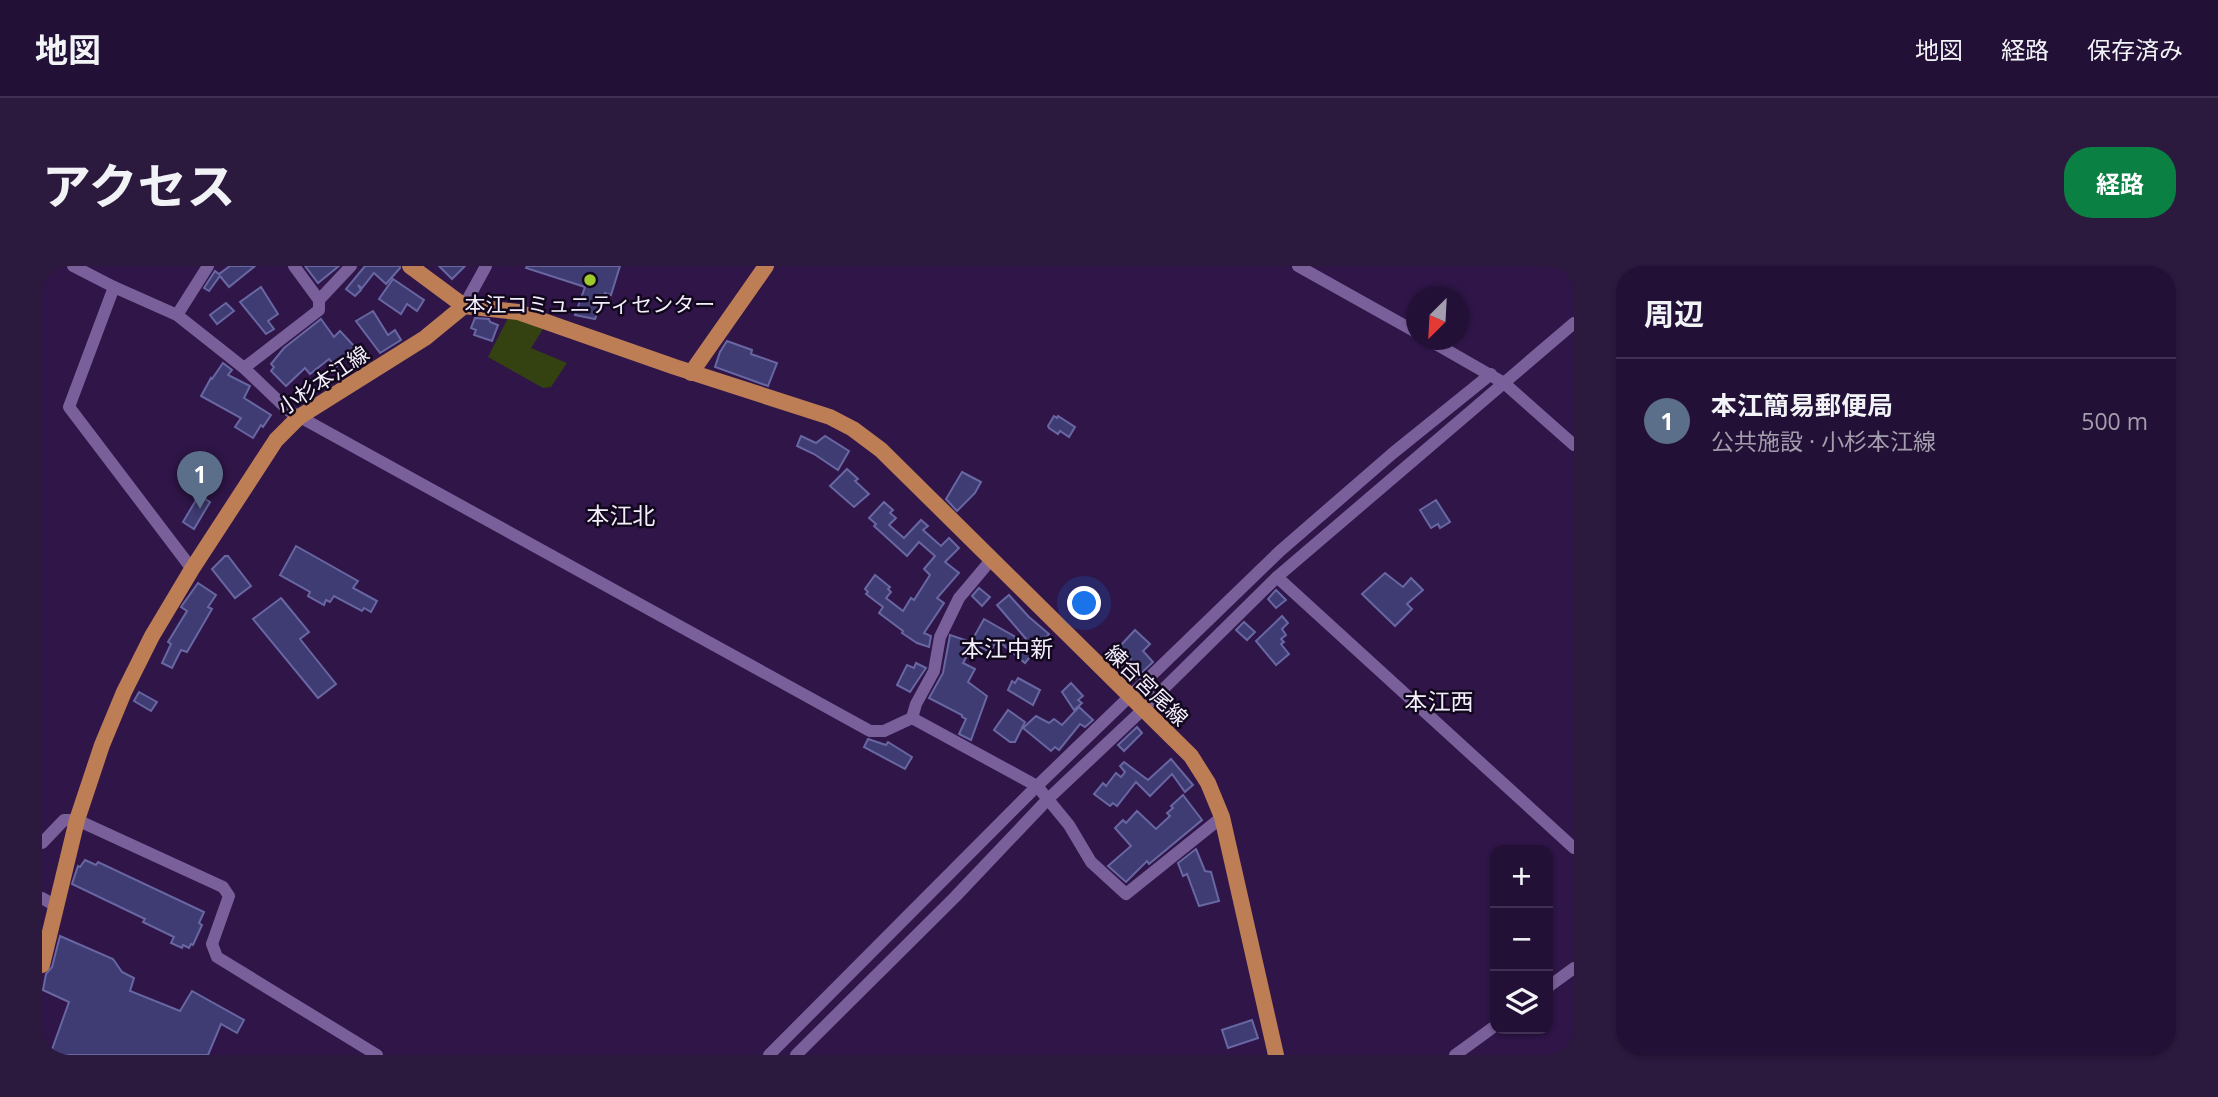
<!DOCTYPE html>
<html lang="ja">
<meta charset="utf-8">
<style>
body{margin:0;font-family:"Open Sans","Noto Sans JP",sans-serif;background:#2b193e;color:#f1f3f6}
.controls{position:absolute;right:21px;bottom:21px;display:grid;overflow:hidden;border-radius:14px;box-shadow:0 2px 5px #0004}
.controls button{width:63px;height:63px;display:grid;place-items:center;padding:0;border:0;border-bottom:2px solid #403051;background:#231036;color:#f1f3f6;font:35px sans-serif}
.compass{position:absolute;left:1364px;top:21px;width:63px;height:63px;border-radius:50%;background:#231036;box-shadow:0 2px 5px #0004;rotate:204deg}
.you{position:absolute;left:1043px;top:338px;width:24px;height:24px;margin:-18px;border:5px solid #fff;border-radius:50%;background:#1a73e8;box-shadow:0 0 0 10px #1a73e833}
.badge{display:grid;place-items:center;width:46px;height:46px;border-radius:50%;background:#0b8043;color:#fff;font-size:23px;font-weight:700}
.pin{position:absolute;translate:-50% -58px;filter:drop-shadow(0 2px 4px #0008)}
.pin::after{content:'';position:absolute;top:37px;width:24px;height:21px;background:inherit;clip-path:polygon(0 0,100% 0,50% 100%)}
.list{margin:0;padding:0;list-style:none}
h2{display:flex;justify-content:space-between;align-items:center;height:91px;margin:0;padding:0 28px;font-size:30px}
h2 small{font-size:23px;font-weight:400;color:#a39dad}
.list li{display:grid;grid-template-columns:46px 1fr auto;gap:21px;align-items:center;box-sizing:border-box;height:126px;padding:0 28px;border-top:2px solid #403051}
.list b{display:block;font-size:26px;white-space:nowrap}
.list p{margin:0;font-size:23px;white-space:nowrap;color:#a39dad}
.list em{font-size:23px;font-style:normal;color:#a39dad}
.icon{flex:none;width:38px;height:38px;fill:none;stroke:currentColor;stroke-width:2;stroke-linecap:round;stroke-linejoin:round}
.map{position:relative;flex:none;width:1532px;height:789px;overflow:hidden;border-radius:28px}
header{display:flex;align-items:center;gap:42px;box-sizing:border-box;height:98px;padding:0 35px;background:#231036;border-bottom:2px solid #403051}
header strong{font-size:33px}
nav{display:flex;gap:38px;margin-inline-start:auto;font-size:24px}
.intro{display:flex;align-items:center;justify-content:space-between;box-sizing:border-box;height:168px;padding:0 42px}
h1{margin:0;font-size:49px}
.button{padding:18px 32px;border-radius:28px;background:#0b8043;color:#fff;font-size:24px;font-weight:700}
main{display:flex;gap:42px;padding:0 42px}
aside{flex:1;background:#231036;border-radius:28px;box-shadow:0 2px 5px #0004}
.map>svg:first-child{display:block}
.green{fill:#344212}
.building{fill:#3f3b73;stroke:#6867a2;stroke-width:2}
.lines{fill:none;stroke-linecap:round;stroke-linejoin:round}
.minor{stroke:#7a609a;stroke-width:12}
.major{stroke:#bd7d55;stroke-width:16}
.poi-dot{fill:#9fca2c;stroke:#12081d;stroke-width:2.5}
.labels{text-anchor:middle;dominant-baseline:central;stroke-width:5;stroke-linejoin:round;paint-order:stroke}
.poi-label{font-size:21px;fill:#f3eefb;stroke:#12081d}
.street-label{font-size:21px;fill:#f3eefb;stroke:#12081d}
.neighbourhood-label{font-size:23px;fill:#f3eefb;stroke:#12081d}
</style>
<header>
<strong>地図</strong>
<nav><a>地図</a><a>経路</a><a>保存済み</a></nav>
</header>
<div class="intro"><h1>アクセス</h1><a class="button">経路</a></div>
<main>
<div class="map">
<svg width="1532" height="789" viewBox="0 0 1532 789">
<rect width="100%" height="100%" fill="#2f1548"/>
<path class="green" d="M467,50L501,63L489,82L525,97L509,121L501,122L446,91Z"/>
<g class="building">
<path d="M188,0H213L187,21L178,10L167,25L162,22L173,5L177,8Z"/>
<path d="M263,0H297L276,17Z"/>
<path d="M323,0H358V2L344,18L332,7L320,22L316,19L319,24L313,30L304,23Z"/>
<path d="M397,0H423L410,13Z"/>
<path d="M485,0H578L569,29L563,27L553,53L533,49L543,21L484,2Z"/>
<path d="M351,13L382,34L375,45L365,38L359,48L337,33Z"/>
<path d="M219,21L236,48L226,55L232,63L224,68L198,36Z"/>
<path d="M184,37L192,45L175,58L168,49Z"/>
<path d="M331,45L346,69L353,64L359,74L338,87L314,55Z"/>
<path d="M433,52L447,53L448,56L456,59L450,75L432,69L434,64L429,62Z"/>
<path d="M279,53L292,71L298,65L313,81L310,83L320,99L312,104L305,91L294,101L287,93L268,108L263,102L244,120L229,105L232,101L229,98L242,82Z"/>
<path d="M685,75L710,84L709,88L735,97L726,120L673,101L678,86Z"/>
<path d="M181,97L190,104L186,109L208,120L202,132L229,149L221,161L219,159L211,172L193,161L199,152L159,130L169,112L170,113Z"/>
<path d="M1012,150L1015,152L1016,150L1033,161L1027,171L1018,165L1016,168L1007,162L1006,160Z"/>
<path d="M759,170L774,177L783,170L807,185L796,204L772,188L755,180Z"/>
<path d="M805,203L816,213L813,215L827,228L812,241L788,220Z"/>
<path d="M920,206L939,216L933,227L915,245L904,233Z"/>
<path d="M157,229L168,236L152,263L141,256Z"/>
<path d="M1394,234L1408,256L1398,262L1396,258L1389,262L1378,244Z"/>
<path d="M842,236L851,244L848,247L854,252L847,259L862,272L879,254L886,260L881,264L899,280L907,272L917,282L903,296L917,307L895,332L902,337L882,367L889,370L887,381L875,377L860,367L861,365L837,347L841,341L824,328L826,326L823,323L833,309L848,321L846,323L849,326L844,332L861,345L869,332L872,334L888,309L882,303L893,290L877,276L865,290L832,260L834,258L827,252Z"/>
<path d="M254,280L316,315L311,322L335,335L329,346L322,342L320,345L292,330L288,336L284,334L282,339L266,330L268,326L238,309Z"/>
<path d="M183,290H186L209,320L193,332L170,303Z"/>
<path d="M1343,307L1361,321L1369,312L1381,324L1365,338L1370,343L1353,360L1320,328Z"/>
<path d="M156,317L174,329L166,341L170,343L145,386L139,384L130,402L120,397L129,378L126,376L145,345L139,341Z"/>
<path d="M937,322L948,331L940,340L930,330Z"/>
<path d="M1234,324L1244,334L1234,342L1226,333Z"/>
<path d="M967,329L987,351L1007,368L983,397L955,374L948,386L929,376L942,353L991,381L955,339Z"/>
<path d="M239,332L267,366L258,373L294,418L276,432L211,353Z"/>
<path d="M1240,350L1246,357L1240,363L1244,369L1239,373L1242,376L1239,378L1247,388L1234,399L1214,375Z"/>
<path d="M1202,356L1213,366L1205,374L1194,364Z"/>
<path d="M1093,364L1108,378L1101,385L1111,396L1093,413L1080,401L1089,393L1077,381Z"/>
<path d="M908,369L932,377L921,397L933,403L926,416L945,430L929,474L917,468L924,453L920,451V449L887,432L901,407Z"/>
<path d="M874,397L884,402L868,426L855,419L865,399L872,402Z"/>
<path d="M976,412L998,424L991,439L966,424L970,415L973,417Z"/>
<path d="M1029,417L1041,430L1036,434L1040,437L1032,444L1020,426Z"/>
<path d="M97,426L115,436L109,445L92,435Z"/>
<path d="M1037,441L1051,454L1043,461L1038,458L1017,484L1013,481L1009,485L981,462L994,450L1007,457L1012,453L1020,459Z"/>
<path d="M966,444L983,456L973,476H968L952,464Z"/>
<path d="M1095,461L1100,467L1082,485L1076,479Z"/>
<path d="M826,473L844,479L846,476L870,491L863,503L822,481Z"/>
<path d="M1129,493L1151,519L1143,526L1130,508L1108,530L1094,516L1075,540L1071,537L1068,540L1052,528L1061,517L1064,520L1074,507L1079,511L1083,506L1078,500L1082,496L1106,514Z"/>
<path d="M1141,529L1160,554L1107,598L1105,595L1084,616L1066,600L1089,580L1073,562L1081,554L1084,557L1095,545L1114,563L1128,550L1125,547L1131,542L1129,540Z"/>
<path d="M1154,583L1163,605L1169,606L1177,635L1157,640L1145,608L1141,610L1136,597Z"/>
<path d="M43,594L54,599L56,596L162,646L157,657L160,659L151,679L149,678L147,682L141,679L140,682L129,677L132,671L101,656L103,653L30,618L36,600L38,601Z"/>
<path d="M18,670L71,693L80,706L92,712L88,725L138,745L150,725L202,754L195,767L179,758L166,789H8L27,736L1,724L4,708L10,701Z"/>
<path d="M1210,754L1216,772L1186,782L1180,764Z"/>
</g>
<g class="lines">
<g class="minor">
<path d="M31,0L72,21L135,49L202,102L247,145L828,465H842L870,452L995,520L1027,559L1049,596L1084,628L1180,551"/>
<path d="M1256,0L1374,66"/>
<path d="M72,21L27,141L150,303"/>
<path d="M277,34L309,0"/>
<path d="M422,40L444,0"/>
<path d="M135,49L166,0"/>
<path d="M1387,74L1462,117L1532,179"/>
<path d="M202,102L277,44V34L252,0"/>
<path d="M1235,311L1532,582"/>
<path d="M870,452L874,438L892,405L898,371L917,332L949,294"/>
<path d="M0,577L22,554H35L181,621L187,630L170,678L175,691L335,789"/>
<path d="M0,632L14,640"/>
<path d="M1506,721L1532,702"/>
<path d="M727,789L995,520L1238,285L1351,187L1449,108"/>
<path d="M754,789L913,631L1006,533L1094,450L1235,311L1532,57"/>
<path d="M1413,789L1453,760"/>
</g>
<g class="major">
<path d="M368,0L422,40"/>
<path d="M649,107L724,0"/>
<path d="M0,699L35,554L60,479L82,426L110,370L150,303L234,174L257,151L383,72L422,40L476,46L633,101L788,151L811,163L839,184L1149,490L1166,517L1180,551L1234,789"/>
</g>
</g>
<circle class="poi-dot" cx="548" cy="14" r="7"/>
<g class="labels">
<g class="poi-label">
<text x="548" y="38">本江コミュニティセンター</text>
</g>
<g class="street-label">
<text transform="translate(281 114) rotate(-34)">小杉本江線</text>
<text transform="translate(1105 419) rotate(44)">練合宮尾線</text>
</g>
<g class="neighbourhood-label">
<text x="579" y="249">本江北</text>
<text x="965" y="382">本江中新</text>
<text x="1397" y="435">本江西</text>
</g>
</g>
</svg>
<div class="controls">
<button>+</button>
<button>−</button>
<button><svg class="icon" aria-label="layers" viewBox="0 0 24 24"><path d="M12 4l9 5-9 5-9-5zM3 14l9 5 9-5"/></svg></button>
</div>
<svg class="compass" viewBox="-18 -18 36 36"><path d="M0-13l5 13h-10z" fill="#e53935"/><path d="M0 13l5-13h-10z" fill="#a39dad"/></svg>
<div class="you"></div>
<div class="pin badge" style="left:158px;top:243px;background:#5c6f8a">1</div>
</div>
<aside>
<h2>周辺<small></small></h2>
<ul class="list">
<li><span class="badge" style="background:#5c6f8a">1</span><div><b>本江簡易郵便局</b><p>公共施設 · 小杉本江線</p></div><em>500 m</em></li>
</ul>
</aside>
</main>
